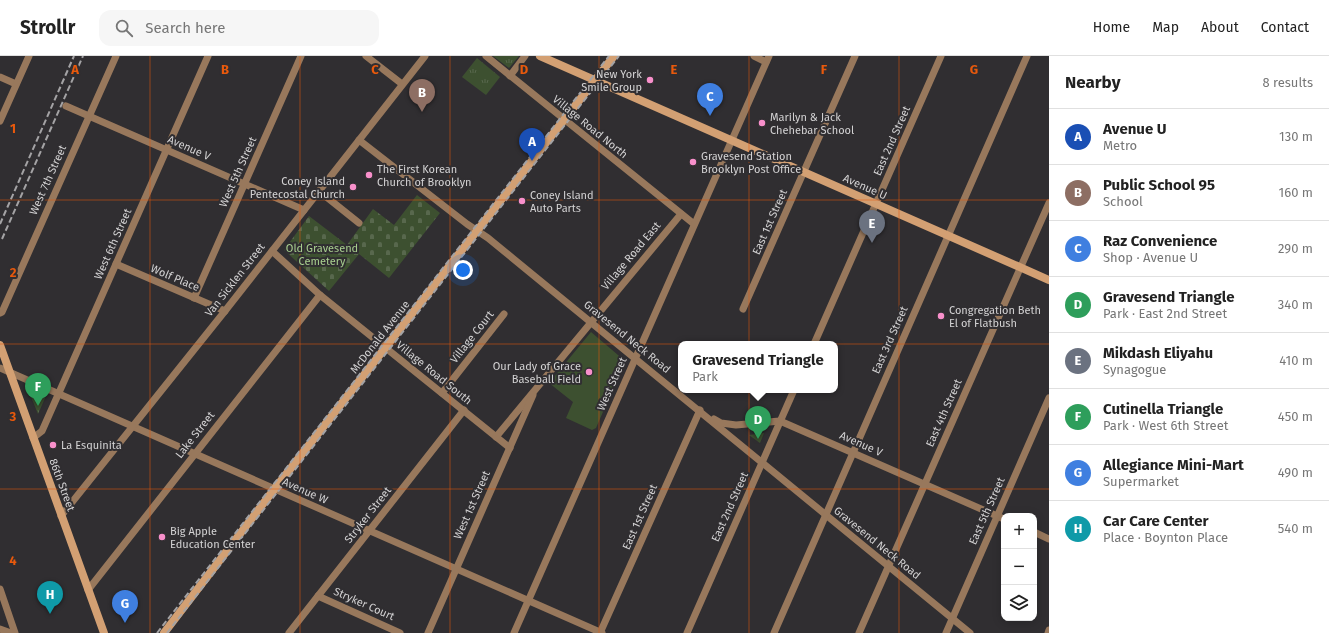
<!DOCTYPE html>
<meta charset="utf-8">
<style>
body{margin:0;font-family:"Fira Sans",sans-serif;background:#f6f6f6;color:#222}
.controls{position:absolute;right:12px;bottom:12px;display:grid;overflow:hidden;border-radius:8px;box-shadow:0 2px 10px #0003}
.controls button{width:36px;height:36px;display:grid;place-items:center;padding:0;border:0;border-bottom:1px solid #e0e0e0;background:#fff;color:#222;font:20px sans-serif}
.you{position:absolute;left:463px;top:214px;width:14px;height:14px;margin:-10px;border:3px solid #fff;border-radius:50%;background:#1a73e8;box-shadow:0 0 0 6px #1a73e833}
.badge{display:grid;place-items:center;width:26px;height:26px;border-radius:50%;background:#7c3aed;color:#fff;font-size:13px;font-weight:700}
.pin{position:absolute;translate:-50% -33px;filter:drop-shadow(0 1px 2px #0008)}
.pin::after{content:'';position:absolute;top:21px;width:14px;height:12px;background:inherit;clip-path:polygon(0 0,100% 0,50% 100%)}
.popup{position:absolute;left:678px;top:285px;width:160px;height:52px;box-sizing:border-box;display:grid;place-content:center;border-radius:8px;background:#fff;filter:drop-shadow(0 1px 3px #0005);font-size:13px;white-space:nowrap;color:#767676}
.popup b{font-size:15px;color:#222}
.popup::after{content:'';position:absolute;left:50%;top:100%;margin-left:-8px;border:8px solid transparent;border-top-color:#fff}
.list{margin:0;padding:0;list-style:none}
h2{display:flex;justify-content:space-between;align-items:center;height:52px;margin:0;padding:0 16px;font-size:17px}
h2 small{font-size:13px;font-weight:400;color:#767676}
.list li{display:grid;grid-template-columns:26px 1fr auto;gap:12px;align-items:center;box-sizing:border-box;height:56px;padding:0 16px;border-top:1px solid #e0e0e0}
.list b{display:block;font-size:15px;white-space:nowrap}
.list p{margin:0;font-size:13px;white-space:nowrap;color:#767676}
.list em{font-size:13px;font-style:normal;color:#767676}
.icon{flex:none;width:22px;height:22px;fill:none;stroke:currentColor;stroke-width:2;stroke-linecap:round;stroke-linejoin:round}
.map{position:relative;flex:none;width:1049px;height:577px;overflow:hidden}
header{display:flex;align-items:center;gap:24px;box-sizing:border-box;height:56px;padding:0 20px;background:#fff;border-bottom:1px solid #e0e0e0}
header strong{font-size:19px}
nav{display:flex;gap:22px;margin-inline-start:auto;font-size:14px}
.search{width:280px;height:36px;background:#f6f6f6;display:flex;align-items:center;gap:10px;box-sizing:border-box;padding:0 14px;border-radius:12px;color:#767676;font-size:15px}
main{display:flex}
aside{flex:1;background:#fff}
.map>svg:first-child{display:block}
.cemetery{fill:url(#cemetery-stones)}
.park{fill:url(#park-tufts)}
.pitch{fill:#3d5030}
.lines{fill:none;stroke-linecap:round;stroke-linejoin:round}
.minor{stroke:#98785c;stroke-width:7}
.secondary{stroke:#d3a073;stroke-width:8}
.rail{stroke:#a4a3a5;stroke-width:2;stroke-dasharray:6 3;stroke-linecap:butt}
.grid{fill:none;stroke:#e8590c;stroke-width:1;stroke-opacity:0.55}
.poi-dot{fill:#f890cb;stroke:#302e31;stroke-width:1.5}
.labels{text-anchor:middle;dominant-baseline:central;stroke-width:4;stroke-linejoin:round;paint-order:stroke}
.poi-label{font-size:11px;fill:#d3d2d3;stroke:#302e31;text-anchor:start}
.street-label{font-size:11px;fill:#d3d2d3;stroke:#302e31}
.park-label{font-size:11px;fill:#a8cf8f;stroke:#302e31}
.grid-label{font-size:13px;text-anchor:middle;font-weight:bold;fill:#e8590c;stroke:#302e31;stroke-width:4;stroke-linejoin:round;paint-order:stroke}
</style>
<header>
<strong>Strollr</strong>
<div class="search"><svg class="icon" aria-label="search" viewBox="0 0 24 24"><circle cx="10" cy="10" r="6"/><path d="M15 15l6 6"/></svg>Search here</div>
<nav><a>Home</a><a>Map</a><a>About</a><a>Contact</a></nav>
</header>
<main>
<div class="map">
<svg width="1049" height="577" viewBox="0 0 1049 577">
<defs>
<pattern id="cemetery-stones" width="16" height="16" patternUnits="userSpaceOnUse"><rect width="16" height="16" fill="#3d5030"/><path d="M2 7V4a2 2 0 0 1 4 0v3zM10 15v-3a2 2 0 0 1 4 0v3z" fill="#58684d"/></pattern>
<pattern id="park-tufts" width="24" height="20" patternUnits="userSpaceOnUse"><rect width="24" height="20" fill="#3d5030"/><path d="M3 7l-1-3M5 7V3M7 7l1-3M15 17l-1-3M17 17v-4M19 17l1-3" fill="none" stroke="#58684d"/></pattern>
</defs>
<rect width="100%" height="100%" fill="#302e31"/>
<path class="cemetery" d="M417,139L440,157L389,222L359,198L329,235L284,194L309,160L347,189L373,153L394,169Z"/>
<g class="park">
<path d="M493,0H519L509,12Z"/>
<path d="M477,2L500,21L486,39L462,21Z"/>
<path d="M31,336L45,342L38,358L30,338Z"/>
<path d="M764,377L760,387L749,379Z"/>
</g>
<path class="pitch" d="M591,276L625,305L596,372L592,374L566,362L573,346L549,327Z"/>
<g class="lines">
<g class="minor">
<path d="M366,0L402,28"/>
<path d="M486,0L694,168"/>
<path d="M754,0L766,6"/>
<path d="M510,20L525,0"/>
<path d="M0,21L16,28"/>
<path d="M66,50L304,154"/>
<path d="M0,65L29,0"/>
<path d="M359,84L467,168L488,182L970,577"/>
<path d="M319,135L359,167"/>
<path d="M272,195L320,239L510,392"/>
<path d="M116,208L225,255"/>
<path d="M194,242L301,0"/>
<path d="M743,253L855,0"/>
<path d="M0,257L2,256L116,0"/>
<path d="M814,288L941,0"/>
<path d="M0,312L602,577"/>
<path d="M442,337L504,258"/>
<path d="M714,363L721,367L736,369L780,365L1004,463"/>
<path d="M496,381L681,158"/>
<path d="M33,382L42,375L208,0"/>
<path d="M61,460L225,255L425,0"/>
<path d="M1034,476L1049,483"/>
<path d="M0,533L15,577"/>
<path d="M88,534L320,239"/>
<path d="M318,540L400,577"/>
<path d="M0,573L11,577"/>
<path d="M289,577L464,354"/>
<path d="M428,577L533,339"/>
<path d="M514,577L769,0"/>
<path d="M600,577L700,354"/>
<path d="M687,577L794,334"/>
<path d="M774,577L1027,0"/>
<path d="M859,577L1049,147"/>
<path d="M946,577L1049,342"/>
<path d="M1048,577L1049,574"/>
</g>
<g class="secondary">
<path d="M540,0L1049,224"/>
<path d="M0,289L104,577"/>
<path d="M164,577L269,440L614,0"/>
</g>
<g class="rail">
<path d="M0,168L74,0"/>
<path d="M2,183L83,0"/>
<path d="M157,577L609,0"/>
<path d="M167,577L619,0"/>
</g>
</g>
<path class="grid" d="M150,0V577M300,0V577M450,0V577M599,0V577M749,0V577M899,0V577M0,144H1049M0,288H1049M0,433H1049"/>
<g class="poi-dot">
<circle cx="650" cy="24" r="4"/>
<circle cx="762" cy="67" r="4"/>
<circle cx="693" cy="106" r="4"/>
<circle cx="369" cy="119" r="4"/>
<circle cx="353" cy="131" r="4"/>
<circle cx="522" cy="145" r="4"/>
<circle cx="941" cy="260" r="4"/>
<circle cx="589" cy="316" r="4"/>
<circle cx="53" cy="389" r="4"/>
<circle cx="162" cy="481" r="4"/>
</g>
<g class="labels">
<g class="poi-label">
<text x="642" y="18" text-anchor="end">New York<tspan x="642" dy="13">Smile Group</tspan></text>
<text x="770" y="61">Marilyn &amp; Jack<tspan x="770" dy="13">Chehebar School</tspan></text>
<text x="701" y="100">Gravesend Station<tspan x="701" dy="13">Brooklyn Post Office</tspan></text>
<text x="377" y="113">The First Korean<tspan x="377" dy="13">Church of Brooklyn</tspan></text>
<text x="345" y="125" text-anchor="end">Coney Island<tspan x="345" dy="13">Pentecostal Church</tspan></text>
<text x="530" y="139">Coney Island<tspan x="530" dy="13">Auto Parts</tspan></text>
<text x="949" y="254">Congregation Beth<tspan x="949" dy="13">El of Flatbush</tspan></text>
<text x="581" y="310" text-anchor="end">Our Lady of Grace<tspan x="581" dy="13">Baseball Field</tspan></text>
<text x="61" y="389">La Esquinita</text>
<text x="170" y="475">Big Apple<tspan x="170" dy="13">Education Center</tspan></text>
</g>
<g class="street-label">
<text transform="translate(590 71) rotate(39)">Village Road North</text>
<text transform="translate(892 85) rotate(-66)">East 2nd Street</text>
<text transform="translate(189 92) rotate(24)">Avenue V</text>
<text transform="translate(238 116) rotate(-66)">West 5th Street</text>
<text transform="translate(48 124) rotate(-66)">West 7th Street</text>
<text transform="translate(865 131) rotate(24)">Avenue U</text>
<text transform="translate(770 166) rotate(-66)">East 1st Street</text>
<text transform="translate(113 188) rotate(-66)">West 6th Street</text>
<text transform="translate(631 200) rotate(-50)">Village Road East</text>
<text transform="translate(175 222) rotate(23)">Wolf Place</text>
<text transform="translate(235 224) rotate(-52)">Van Sicklen Street</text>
<text transform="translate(380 281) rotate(-52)">McDonald Avenue</text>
<text transform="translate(472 281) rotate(-52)">Village Court</text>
<text transform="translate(627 281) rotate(39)">Gravesend Neck Road</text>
<text transform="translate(890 284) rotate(-66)">East 3rd Street</text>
<text transform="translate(434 317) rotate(39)">Village Road South</text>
<text transform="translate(612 328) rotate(-66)">West Street</text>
<text transform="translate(944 357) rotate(-66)">East 4th Street</text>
<text transform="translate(195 379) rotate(-52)">Lake Street</text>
<text transform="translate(861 388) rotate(24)">Avenue V</text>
<text transform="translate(62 429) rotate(70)">86th Street</text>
<text transform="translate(305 435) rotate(24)">Avenue W</text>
<text transform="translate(472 449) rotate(-66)">West 1st Street</text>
<text transform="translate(730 451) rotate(-66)">East 2nd Street</text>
<text transform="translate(987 455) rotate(-66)">East 5th Street</text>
<text transform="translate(368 459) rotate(-52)">Stryker Street</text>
<text transform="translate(640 461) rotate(-66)">East 1st Street</text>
<text transform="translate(877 487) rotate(39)">Gravesend Neck Road</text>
<text transform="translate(364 548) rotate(24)">Stryker Court</text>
</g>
<g class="park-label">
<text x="322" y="192">Old Gravesend<tspan x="322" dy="13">Cemetery</tspan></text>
</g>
</g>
<g class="grid-label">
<text x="75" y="18">A</text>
<text x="225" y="18">B</text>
<text x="375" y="18">C</text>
<text x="524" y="18">D</text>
<text x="674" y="18">E</text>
<text x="824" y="18">F</text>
<text x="974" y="18">G</text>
<text x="13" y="77">1</text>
<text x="13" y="221">2</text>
<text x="13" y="365">3</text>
<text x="13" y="509">4</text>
</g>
</svg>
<div class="controls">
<button>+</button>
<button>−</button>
<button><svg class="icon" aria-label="layers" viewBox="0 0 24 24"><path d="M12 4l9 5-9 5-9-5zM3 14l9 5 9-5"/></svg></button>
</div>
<div class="you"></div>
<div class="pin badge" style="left:532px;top:105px;background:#1a4fb4">A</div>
<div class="pin badge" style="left:422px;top:56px;background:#8d6e63">B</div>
<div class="pin badge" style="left:710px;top:60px;background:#3f7fe0">C</div>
<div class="pin badge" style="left:758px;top:383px;background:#2e9e5b">D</div>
<div class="popup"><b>Gravesend Triangle</b>Park</div>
<div class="pin badge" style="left:872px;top:187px;background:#6b7280">E</div>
<div class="pin badge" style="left:38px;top:350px;background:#2e9e5b">F</div>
<div class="pin badge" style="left:125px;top:567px;background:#3f7fe0">G</div>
<div class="pin badge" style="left:50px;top:558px;background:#0f9aa8">H</div>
</div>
<aside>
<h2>Nearby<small>8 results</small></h2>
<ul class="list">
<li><span class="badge" style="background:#1a4fb4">A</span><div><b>Avenue U</b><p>Metro</p></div><em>130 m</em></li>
<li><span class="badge" style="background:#8d6e63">B</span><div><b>Public School 95</b><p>School</p></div><em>160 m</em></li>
<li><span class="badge" style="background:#3f7fe0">C</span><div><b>Raz Convenience</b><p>Shop · Avenue U</p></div><em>290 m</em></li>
<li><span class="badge" style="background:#2e9e5b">D</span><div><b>Gravesend Triangle</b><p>Park · East 2nd Street</p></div><em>340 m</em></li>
<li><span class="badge" style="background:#6b7280">E</span><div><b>Mikdash Eliyahu</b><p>Synagogue</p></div><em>410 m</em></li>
<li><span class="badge" style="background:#2e9e5b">F</span><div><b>Cutinella Triangle</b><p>Park · West 6th Street</p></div><em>450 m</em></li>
<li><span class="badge" style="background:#3f7fe0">G</span><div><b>Allegiance Mini-Mart</b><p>Supermarket</p></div><em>490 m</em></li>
<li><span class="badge" style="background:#0f9aa8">H</span><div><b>Car Care Center</b><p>Place · Boynton Place</p></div><em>540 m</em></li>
</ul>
</aside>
</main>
